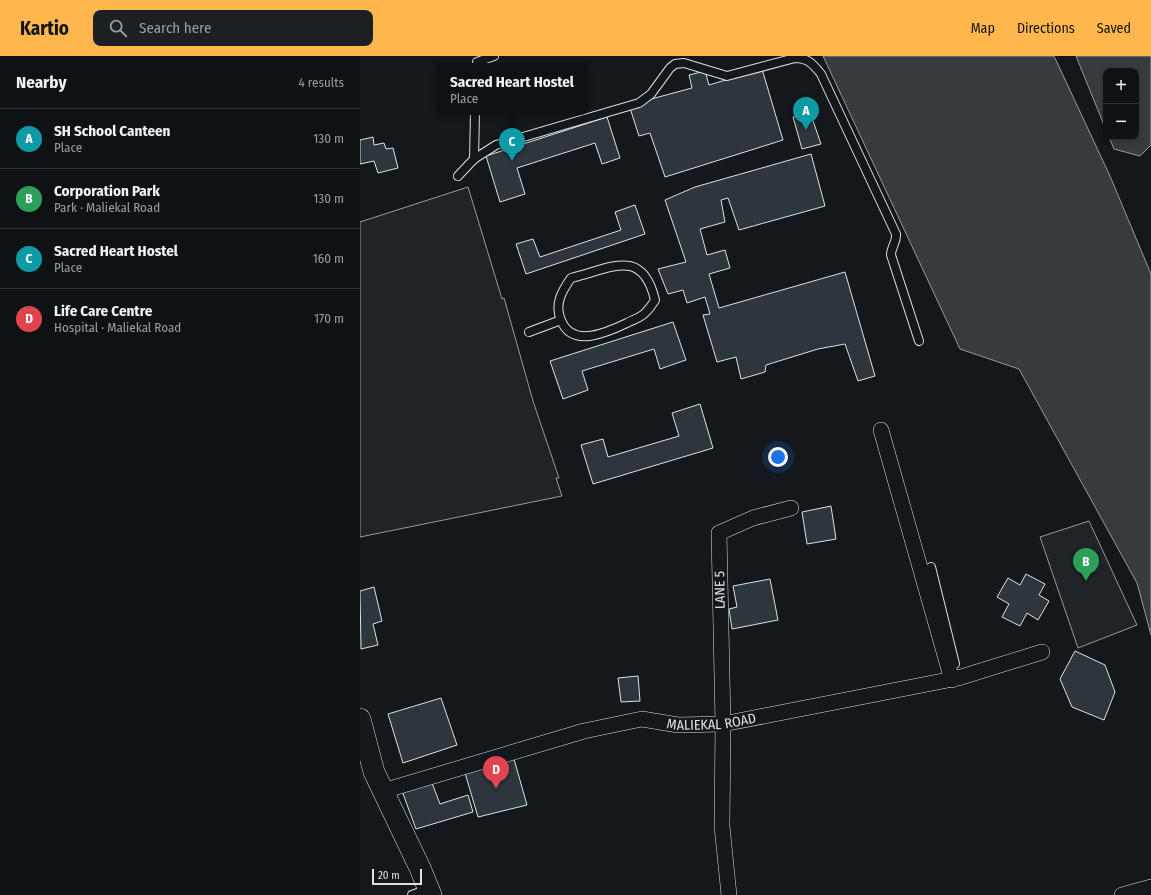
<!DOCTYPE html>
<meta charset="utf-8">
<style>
body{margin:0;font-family:"Fira Sans Condensed",sans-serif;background:#1d2022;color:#f1f3f6}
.controls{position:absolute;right:12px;top:12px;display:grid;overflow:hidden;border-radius:8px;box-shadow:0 2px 6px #0003}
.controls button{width:36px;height:36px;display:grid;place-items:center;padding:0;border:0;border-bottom:1px solid #2f3234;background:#0f1215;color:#f1f3f6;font:20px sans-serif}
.scale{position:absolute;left:12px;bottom:10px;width:50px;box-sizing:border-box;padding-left:4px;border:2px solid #d8e6dc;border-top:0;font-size:11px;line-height:14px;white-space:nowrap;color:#d8e6dc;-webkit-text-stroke:3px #14181c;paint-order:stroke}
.you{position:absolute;left:418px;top:401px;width:14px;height:14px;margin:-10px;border:3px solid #fff;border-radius:50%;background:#1a73e8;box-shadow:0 0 0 6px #1a73e833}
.badge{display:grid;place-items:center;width:26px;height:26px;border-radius:50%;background:#ffb74d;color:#fff;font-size:13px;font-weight:700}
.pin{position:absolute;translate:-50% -33px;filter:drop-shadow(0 1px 2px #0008)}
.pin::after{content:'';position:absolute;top:21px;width:14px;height:12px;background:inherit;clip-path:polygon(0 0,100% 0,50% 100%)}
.popup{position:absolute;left:76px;top:7px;width:152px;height:52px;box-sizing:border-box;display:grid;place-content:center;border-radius:8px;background:#0f1215;filter:drop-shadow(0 1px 3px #0005);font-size:13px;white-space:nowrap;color:#9b9ea0}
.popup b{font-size:15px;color:#f1f3f6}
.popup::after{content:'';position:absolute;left:50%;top:100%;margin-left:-8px;border:8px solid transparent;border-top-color:#0f1215}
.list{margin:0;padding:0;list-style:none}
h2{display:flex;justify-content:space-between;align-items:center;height:52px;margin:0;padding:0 16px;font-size:17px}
h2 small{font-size:13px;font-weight:400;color:#9b9ea0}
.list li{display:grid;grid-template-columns:26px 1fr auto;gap:12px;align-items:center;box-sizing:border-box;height:60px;padding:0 16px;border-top:1px solid #2f3234}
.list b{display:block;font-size:15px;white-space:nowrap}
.list p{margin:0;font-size:13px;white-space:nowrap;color:#9b9ea0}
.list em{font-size:13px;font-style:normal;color:#9b9ea0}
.icon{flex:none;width:22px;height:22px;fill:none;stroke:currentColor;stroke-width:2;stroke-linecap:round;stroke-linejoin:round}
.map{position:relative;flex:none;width:791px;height:839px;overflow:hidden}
header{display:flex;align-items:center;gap:24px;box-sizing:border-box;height:56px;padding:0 20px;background:#ffb74d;color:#111}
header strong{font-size:19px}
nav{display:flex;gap:22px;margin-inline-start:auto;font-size:14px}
.search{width:280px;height:36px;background:#1d2022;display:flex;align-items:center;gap:10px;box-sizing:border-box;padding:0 14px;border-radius:8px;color:#9b9ea0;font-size:15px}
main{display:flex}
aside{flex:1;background:#0f1215}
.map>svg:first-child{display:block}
.green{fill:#202428;stroke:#939e99}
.water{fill:#363b3e;stroke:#939e99}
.building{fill:#2c363c;stroke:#d8e6dc}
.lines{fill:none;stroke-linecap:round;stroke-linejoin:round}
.service-casing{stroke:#d8e6dc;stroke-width:10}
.minor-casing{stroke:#d8e6dc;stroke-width:16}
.secondary-casing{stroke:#d8e6dc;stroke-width:22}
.service{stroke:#14181c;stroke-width:8}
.minor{stroke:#14181c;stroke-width:15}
.secondary{stroke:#14181c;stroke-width:21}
.labels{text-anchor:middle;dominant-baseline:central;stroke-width:3;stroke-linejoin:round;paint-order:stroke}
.street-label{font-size:14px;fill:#d8e6dc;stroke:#14181c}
</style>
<header>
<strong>Kartio</strong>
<div class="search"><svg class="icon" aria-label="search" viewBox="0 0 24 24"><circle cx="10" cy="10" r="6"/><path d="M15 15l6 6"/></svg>Search here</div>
<nav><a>Map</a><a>Directions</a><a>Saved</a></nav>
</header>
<main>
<aside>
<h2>Nearby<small>4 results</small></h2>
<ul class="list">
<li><span class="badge" style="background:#0f9aa8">A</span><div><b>SH School Canteen</b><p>Place</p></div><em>130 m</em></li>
<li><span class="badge" style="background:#2e9e5b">B</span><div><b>Corporation Park</b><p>Park · Maliekal Road</p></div><em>130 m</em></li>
<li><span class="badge" style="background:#0f9aa8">C</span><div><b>Sacred Heart Hostel</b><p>Place</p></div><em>160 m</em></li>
<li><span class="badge" style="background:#e0444e">D</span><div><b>Life Care Centre</b><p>Hospital · Maliekal Road</p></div><em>170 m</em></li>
</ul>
</aside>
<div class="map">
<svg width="791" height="839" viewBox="0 0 791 839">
<rect width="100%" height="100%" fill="#14181c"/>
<g class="green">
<path d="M108,131L142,243L144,242L173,345L199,422H196L202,440L0,481V166Z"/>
<path d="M729,465L777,569L718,592L680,481Z"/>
</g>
<g class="water">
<path d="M463,0H694L750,120L791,218V579L777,527L659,313L600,293Z"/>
<path d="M716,0H791V89L780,100L754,93L749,81H776V15H746V74Z"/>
</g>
<g class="building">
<path d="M402,13L423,84L305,121L290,77L279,80L269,49L332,32L329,19L345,15L349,29Z"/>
<path d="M450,56L461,88L442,93L433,61Z"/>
<path d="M247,61L260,102L242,108L235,87L157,112L165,138L140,146L126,100Z"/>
<path d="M13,81L14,89L24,87L26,93L33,92L38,112L18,117L14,105L0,108V84Z"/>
<path d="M451,98L465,150L379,174L368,142L361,144L365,166L340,173L347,199L365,194L370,212L349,218L359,252L485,216L515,320L498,325L485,288L458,293L406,309L405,316L381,323L376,301L357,306L343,259L350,258L345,241L327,247L323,234L308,238L298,213L326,206L305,144L335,131Z"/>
<path d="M275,149L285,178L166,218L156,188L173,183L180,201L261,174L255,156Z"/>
<path d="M313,266L326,304L300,313L294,293L222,315L228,334L203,343L190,305Z"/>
<path d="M340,348L353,392L233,428L221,389L243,383L248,401L319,380L312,357Z"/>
<path d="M471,450L476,483L447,488L442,456Z"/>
<path d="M666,518L685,528L679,539L689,545L678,564L667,557L660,570L642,561L649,548L637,541L648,522L660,529Z"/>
<path d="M410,523L418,564L372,573L369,553L377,551L373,530Z"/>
<path d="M14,531L22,565L13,568L18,589L1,593L0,535Z"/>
<path d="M715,595L745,609L755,636L744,664L712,651L700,623Z"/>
<path d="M278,620L280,645L261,646L258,622Z"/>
<path d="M81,642L97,689L43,707L28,658Z"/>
<path d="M154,703L167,749L118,761L105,717Z"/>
<path d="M72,727L80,748L108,739L113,756L56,773L42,735Z"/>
</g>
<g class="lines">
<defs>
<g id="service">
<path d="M117,6L134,0"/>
<path d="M114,103L115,56"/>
<path d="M98,120L114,103L136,89L279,47L291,38L310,12L315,8L324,7L367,20L435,2C448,2 453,8 461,18L536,178C537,186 531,191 531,199L559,285"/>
<path d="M169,276L201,264C194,248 202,235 211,222C250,213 282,190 295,244C291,250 288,256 281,260C277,263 272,264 267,267C248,276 212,293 201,264"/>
<path d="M571,511L595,608"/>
<path d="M52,839L68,833"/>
</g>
<g id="minor">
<path d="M521,374L592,624"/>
<path id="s1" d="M23,735L224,675L282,663L318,669L363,668L598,622L682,596"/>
<path d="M369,839L362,770L363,668L359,477L393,462L431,452"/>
<path d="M762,839L791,831"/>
</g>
<path id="secondary" d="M0,663L14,716L60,812L71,839"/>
</defs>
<use href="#service" class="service-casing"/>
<use href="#minor" class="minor-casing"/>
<use href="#secondary" class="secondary-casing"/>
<use href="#service" class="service"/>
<use href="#minor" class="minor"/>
<use href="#secondary" class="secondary"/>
</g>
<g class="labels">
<g class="street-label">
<text transform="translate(360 534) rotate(-91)">LANE 5</text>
<text stroke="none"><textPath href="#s1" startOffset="339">MALIEKAL ROAD</textPath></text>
</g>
</g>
</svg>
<div class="controls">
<button>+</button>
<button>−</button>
</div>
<div class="scale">20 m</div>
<div class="you"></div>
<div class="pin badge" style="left:446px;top:74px;background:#0f9aa8">A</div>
<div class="pin badge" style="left:726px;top:525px;background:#2e9e5b">B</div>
<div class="pin badge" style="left:152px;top:105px;background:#0f9aa8">C</div>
<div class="popup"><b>Sacred Heart Hostel</b>Place</div>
<div class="pin badge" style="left:136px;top:733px;background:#e0444e">D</div>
</div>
</main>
